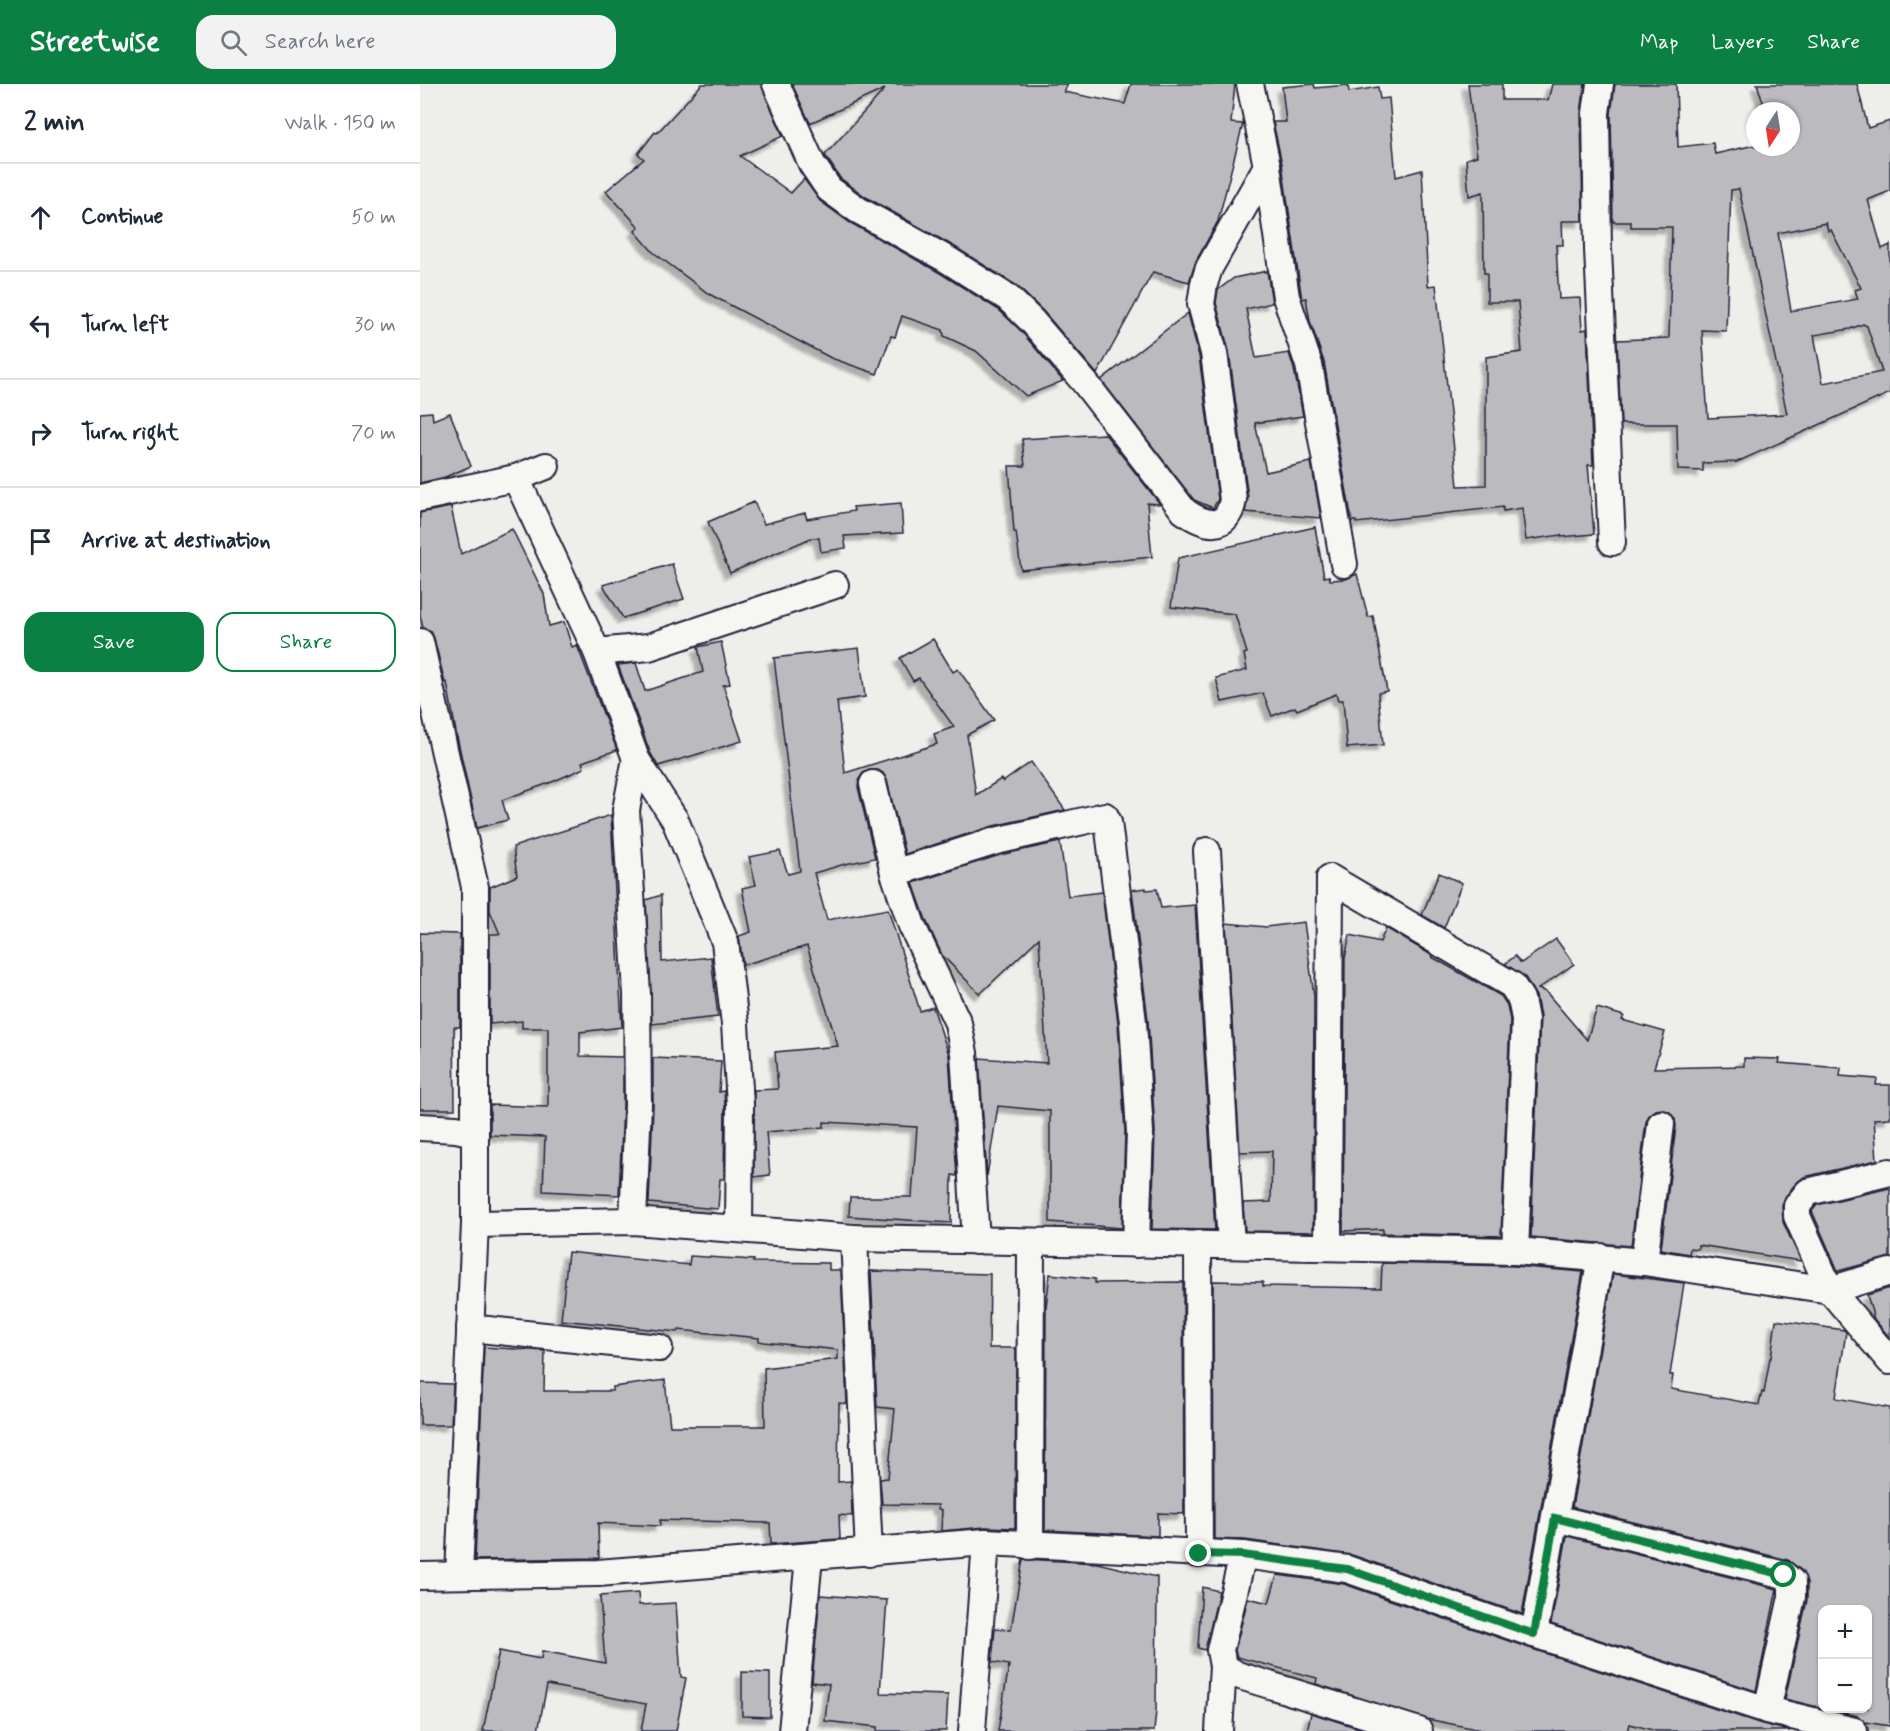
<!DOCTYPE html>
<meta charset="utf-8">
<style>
body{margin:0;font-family:Mynerve,sans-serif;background:#f2f2f3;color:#1f2937}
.controls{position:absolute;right:18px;bottom:18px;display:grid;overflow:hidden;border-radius:12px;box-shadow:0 2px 4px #0004}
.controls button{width:54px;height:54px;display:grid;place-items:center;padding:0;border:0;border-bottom:2px solid #e0e1e3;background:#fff;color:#1f2937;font:30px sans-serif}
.compass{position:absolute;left:1326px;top:18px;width:54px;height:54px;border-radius:50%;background:#fff;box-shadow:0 2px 4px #0004;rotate:192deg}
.stop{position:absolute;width:18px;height:18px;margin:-14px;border:4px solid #0b8043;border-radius:50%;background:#fff}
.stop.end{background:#0b8043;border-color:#fff;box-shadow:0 2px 6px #0008}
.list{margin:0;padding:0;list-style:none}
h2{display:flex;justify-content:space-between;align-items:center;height:78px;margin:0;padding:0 24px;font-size:26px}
h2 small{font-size:20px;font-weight:400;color:#747a83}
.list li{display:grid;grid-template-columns:39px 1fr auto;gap:18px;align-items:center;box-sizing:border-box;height:108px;padding:0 24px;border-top:2px solid #e0e1e3}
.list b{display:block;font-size:22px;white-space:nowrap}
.list em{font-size:20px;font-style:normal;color:#747a83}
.actions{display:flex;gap:12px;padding:18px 24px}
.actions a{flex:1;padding:14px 0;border:2px solid #0b8043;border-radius:18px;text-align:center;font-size:21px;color:#0b8043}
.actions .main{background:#0b8043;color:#fff}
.icon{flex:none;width:33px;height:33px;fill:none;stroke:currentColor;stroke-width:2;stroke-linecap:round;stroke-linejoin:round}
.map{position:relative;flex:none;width:1470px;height:1647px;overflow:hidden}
header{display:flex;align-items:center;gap:36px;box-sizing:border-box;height:84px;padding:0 30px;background:#0b8043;color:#fff}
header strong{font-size:28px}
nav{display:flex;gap:33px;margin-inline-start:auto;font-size:21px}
.search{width:420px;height:54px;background:#f2f2f3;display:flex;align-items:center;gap:15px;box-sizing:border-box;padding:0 21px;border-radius:18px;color:#747a83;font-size:22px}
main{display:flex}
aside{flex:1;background:#fff}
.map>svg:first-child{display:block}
.building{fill:#bbbbbf;stroke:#22223b;stroke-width:1.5;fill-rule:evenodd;filter:url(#shadow)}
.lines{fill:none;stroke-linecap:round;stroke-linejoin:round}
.street-casing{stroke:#22223b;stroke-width:30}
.street{stroke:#f6f6f2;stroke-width:26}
.route{stroke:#0b8043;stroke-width:8}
</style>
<header>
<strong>Streetwise</strong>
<div class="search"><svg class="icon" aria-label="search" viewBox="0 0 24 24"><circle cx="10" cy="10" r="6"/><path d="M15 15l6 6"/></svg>Search here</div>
<nav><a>Map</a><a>Layers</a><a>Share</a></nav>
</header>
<main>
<aside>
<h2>2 min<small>Walk · 150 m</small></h2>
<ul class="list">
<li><svg class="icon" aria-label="ahead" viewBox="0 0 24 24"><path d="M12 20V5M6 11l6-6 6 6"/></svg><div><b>Continue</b></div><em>50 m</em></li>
<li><svg class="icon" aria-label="left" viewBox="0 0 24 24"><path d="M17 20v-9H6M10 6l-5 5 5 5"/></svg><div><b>Turn left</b></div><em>30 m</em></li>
<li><svg class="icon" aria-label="right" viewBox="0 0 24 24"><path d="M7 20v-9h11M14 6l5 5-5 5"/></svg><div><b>Turn right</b></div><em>70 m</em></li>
<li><svg class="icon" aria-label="arrive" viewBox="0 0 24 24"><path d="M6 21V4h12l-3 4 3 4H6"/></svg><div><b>Arrive at destination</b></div></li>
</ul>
<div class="actions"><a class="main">Save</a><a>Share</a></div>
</aside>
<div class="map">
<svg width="1470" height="1647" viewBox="0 0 1470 1647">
<defs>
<filter id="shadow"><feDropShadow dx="-5.5" dy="5.5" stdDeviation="1.5" flood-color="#0004"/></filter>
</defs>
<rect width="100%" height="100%" fill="#eeeeeb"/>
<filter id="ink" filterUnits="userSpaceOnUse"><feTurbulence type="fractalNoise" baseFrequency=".0167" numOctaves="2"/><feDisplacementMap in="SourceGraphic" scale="12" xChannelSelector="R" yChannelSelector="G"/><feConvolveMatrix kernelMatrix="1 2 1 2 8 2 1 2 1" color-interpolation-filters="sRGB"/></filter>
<g filter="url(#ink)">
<g class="building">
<path d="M282,0H341L363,52L320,72L371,109L384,95L400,117L429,138L520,189L579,226L601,247L643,297L606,312L556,267L524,252L523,246L482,232L475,253L471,252L457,290L411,274L289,210L233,168L215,147L219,143L186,107L224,75L218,70L235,48L237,49Z"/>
<path d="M372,0H648L644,8L705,20L711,0H815L811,39L823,40L798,137L776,177L769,198L733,188L677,290L623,227L596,201L535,163L446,113L420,94L405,71L465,5L390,39Z"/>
<path d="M894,0L895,4L928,1L929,8L958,3L960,15L969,14L976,93L1002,86L1008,202L1016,201L1038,402L1066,401V273L1102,268L1098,218H1067V189H1064L1063,108L1049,112L1046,75L1057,72L1048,0H1082V16H1128L1132,0H1165L1161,29L1163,137H1142L1143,161H1136L1139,215L1160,214L1162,246L1167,245L1173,381H1168L1174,450L1141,453V451L1106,456L1102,424L1083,427V423L936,439V437H932L904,278L890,237L886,214L882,215L881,209L862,80L853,38H866L862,3Z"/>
<path d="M1195,0H1256L1258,63L1293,59L1295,70L1335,61V63H1371V27H1346L1337,0H1437L1448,44L1470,37V107L1448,116L1462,165L1470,161V309L1317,378L1283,379V387L1258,386L1257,340H1201L1197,256L1249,254L1252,143H1211V138H1193L1191,30ZM1319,105L1367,330L1288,334L1282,246L1306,247L1311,106ZM1406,139L1408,147L1411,146L1441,204L1435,206L1438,215L1371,227L1358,149ZM1443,240L1447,242L1462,288L1403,299L1394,251L1430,245Z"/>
<path d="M847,187L852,219L826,225L836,274L869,269L874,285L883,332L835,339L846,388L891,378L901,434L825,428L828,414L809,267L796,219L798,206L814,194Z"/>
<path d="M768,229L779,272L798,415L793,424L774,416L681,296Z"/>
<path d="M12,328L13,336L30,329L51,382L25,393L0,399V329Z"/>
<path d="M685,350L740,420L727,419L732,473L601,486L596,448H594L589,382H605L602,355Z"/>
<path d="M334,418L344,440L385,429L387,435L434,427L433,423L481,419L483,449L424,452L426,464L401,468L399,454H391L310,489L288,438Z"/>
<path d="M31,423L41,470L92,445L124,510L129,542L144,538L152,563L157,561L197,666L162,678L164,684L132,698L82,716L88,736L57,744L36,648L27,598L25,599L14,554L11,547L3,544L0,531V429Z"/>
<path d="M895,443L904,493L909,492L910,496L926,495L937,490L948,533L953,532L967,607L958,609L963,661L927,664L923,616H918L916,610L877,626L875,623L852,632L843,609L802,618L796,594L827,586L824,570L827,569L815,530L751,523L758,474Z"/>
<path d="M252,480L264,515L203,534L183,501Z"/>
<path d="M513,555L533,588L538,585L574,636L547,651L556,711L581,695L583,698L611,678L645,726L573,742L485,770L467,696L463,689L458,686H449L443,689L439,695L438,703L455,774L425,780L394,789L407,836L468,825L500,927L513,923L529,971L537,1092L532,1091L531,1139L429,1132L430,1113H492L497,1043L404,1038V1043L346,1048L350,1091L334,1093V1006L358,1005L355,968L418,962L387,862L323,881L319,852L331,848L322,804L336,801L329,773L360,767L368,790L380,787L354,574L439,564L445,613L417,617L425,689L517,660L514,650L534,643L499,594L493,597L480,574Z"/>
<path d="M301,558L310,600L303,601L322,657L238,682L230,668L198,581L216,579L225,607L283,588L278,563Z"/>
<path d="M191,731L202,943L160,948V972L203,973V1021L199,1111L123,1107L125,1053L70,1051V1021L128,1023V944H102V937L70,940V850H80L70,827V803L97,792L93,763Z"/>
<path d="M640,758L648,812L682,808L698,939L705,1048L702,1144L630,1138V1027L578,1022L567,1092L559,974L627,979L619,854L560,910L522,871L506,836L493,799L580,771Z"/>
<path d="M1019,789L1042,799L1024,844L1002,831Z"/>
<path d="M726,804V806L737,805L741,824L775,821L795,1146L732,1145L735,1047L728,936L712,806Z"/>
<path d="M241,811L242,878L291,873L298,933L232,940L226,816Z"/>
<path d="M884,838L894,912L893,1148L825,1147L823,1119L851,1118L852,1067L820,1068L806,839L846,843Z"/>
<path d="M966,844L1013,872L1012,873L1081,912L1087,921L1090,936L1081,1152L963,1149V1145L923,1147L925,874L930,851L960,858Z"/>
<path d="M0,849L40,850V943H34L35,1025H0Z"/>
<path d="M1136,855L1154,880L1118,905L1126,908L1167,956L1177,924L1204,932L1202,936L1245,948L1234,984L1324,982V974L1360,975L1359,979L1421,984L1420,992L1457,995L1456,1001H1470V1034L1454,1035L1457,1076L1384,1093L1376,1099L1365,1113L1362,1122L1363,1138L1381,1177L1278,1161V1165L1270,1164L1269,1170L1241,1165L1256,1042L1255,1035L1250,1028L1242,1025L1236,1026L1229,1031L1226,1038L1211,1162L1111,1153L1120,932L1116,912L1105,893L1085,880L1095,872L1101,879Z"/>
<path d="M233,974L301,977L299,1008L304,1007L305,1021L304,1095H300L298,1125L229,1119L233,1022Z"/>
<path d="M1470,1104V1173L1418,1187L1392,1127L1397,1121Z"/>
<path d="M148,1168L269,1181L270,1172L334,1176L333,1178L409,1179V1186H421L427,1320L419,1319L418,1398L431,1397L432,1432L419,1431L420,1455L351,1460L350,1439L240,1436V1442L178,1439L179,1474L55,1476L64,1263L125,1267L124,1307H192L193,1303L245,1296L250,1342H345L344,1284L418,1275V1266L344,1258L339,1257V1254L259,1246L258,1248L141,1236Z"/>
<path d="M962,1179L1094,1182L1163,1188L1102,1530L932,1471L825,1456L794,1455L793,1197L843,1198V1202L961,1204Z"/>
<path d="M451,1187L570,1190L569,1264H596L595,1444L565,1443L521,1447L522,1426L518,1425V1421L462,1420L460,1395L468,1394L475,1325L457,1323Z"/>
<path d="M630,1190L675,1195V1199L763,1198L764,1430L738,1429V1452L625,1446L626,1223Z"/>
<path d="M1193,1190L1264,1199L1250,1291H1253L1251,1305L1339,1321L1342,1308L1344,1309L1350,1274H1351L1356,1236L1424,1246L1426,1248L1416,1314L1470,1324V1642L1445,1638L1438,1632L1405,1624H1448V1526H1402V1624L1365,1615L1387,1516V1498L1382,1487L1368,1476L1152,1423Z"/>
<path d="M1470,1204V1254L1454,1235L1447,1211Z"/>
<path d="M0,1299L33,1300L31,1341H0Z"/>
<path d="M1147,1452L1357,1505L1336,1607L1131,1540Z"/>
<path d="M603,1475L677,1479L737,1493L736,1627L734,1647H578L589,1581L572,1578L575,1544L591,1546Z"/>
<path d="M857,1491L924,1500L1109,1564L1342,1640L1370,1647H1236L1210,1640L1208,1647H1066L1007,1635L896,1600L897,1594L817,1573L815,1566L828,1514L849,1519Z"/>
<path d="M782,1503L799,1507L785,1566L778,1564Z"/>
<path d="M218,1509L219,1521L256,1519L261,1593L266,1594L256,1647H221L226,1620L127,1601L118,1647H63L79,1567L121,1575L122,1567L185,1579L180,1512Z"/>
<path d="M400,1511L467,1516L460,1609L528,1611L526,1647H457V1643L405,1637L409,1600L392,1598Z"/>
<path d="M322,1588L350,1589V1633L322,1632Z"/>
<path d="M891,1629L948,1647H887Z"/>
</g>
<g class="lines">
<defs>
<g id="street">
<path d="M356,0L392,80L409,105L438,126L528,176L588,214L612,237L666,300L764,427C785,442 807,448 813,416L794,269L781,220L784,200L789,184L847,82"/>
<path d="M830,0L847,82L866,213L889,281L924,480"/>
<path d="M1180,0L1176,29L1178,166L1192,458"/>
<path d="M96,394L177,568L216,675L255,736L305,858L315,940L320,1021L319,1145"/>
<path d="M0,414L96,394L126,382"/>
<path d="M0,558L55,803V1140L39,1491"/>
<path d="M177,568L229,563L415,501"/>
<path d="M453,700L474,789L492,842L538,939L544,969L556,1157"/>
<path d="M787,767L811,1161"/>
<path d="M474,789L576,757L685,732L688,738L713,938L720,1048L716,1160"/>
<path d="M910,794L1092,901L1101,915L1105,935L1095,1167"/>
<path d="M0,1043L36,1045L55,1049"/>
<path d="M1470,1088L1388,1108L1377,1122V1132L1410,1206L1470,1277"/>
<path d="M213,1137L218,1021L217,910L206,726L216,675"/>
<path d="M55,1140L213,1137L434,1154L1095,1167L1224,1178L1410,1206L1470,1188"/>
<path d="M434,1154L449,1469"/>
<path d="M778,1160L779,1470"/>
<path d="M908,1162L910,794"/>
<path d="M1224,1178L1241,1040"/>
<path d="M50,1244L239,1264"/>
<path d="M1135,1434L1364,1491L1372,1498V1513L1347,1626"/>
<path d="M610,1462L611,1159"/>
<path d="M0,1492L178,1489L566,1458L823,1471L927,1485L1114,1550L1347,1626L1434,1647"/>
<path d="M1114,1550L1181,1173"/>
<path d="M803,1582L817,1591L999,1647"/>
<path d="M372,1647L389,1474"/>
<path d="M552,1647L566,1458"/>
<path d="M799,1647L803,1582L800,1566L823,1471"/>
</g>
</defs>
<use href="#street" class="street-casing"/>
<use href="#street" class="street"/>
</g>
</g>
<g class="lines" filter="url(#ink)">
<path class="route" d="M779,1470L823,1471L927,1485L1114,1550L1135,1434L1364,1491"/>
</g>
</svg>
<div class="controls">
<button>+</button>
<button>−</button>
</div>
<svg class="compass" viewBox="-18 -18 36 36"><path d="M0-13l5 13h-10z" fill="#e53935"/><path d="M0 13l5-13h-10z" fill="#747a83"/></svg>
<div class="stop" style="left:1364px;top:1491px"></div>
<div class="stop end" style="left:779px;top:1470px"></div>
</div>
</main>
